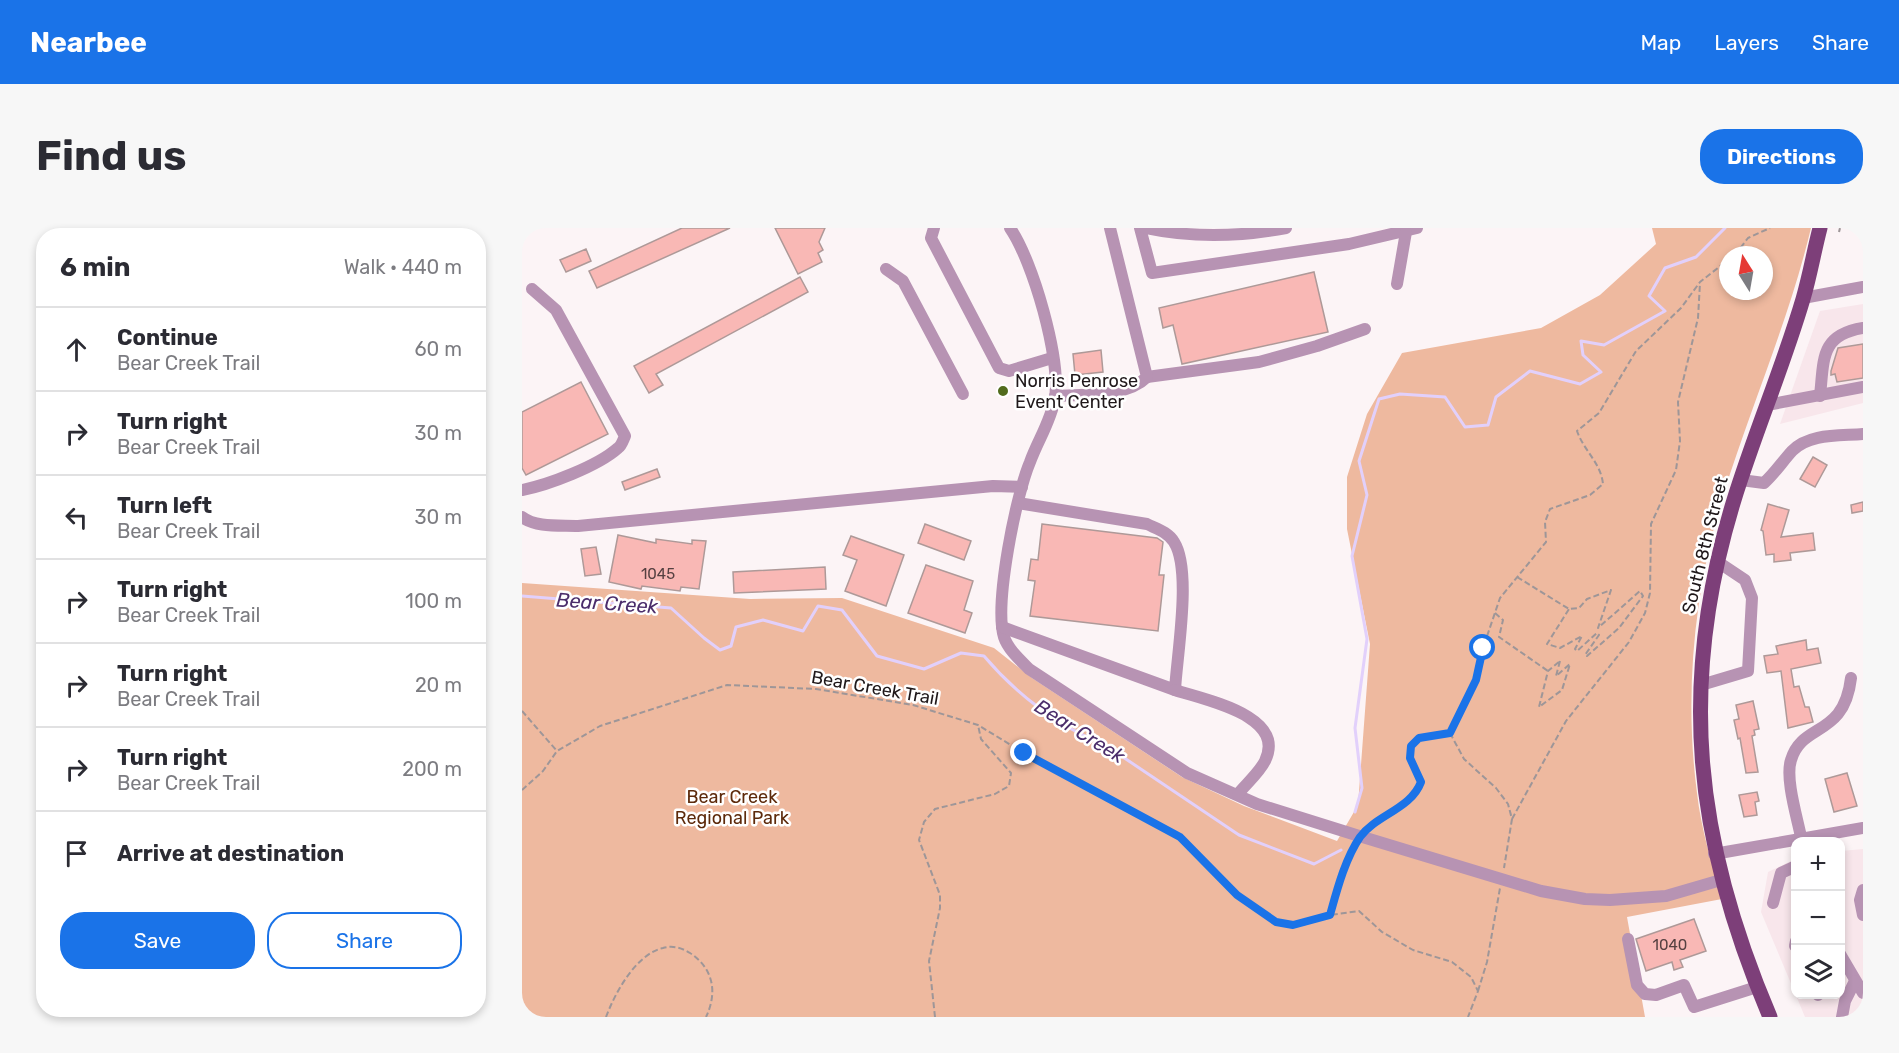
<!DOCTYPE html>
<meta charset="utf-8">
<style>
body{margin:0;font-family:Rubik,sans-serif;background:#f7f7f7;color:#2b2b33}
.controls{position:absolute;right:18px;bottom:18px;display:grid;overflow:hidden;border-radius:12px;box-shadow:0 3px 9px #0003}
.controls button{width:54px;height:54px;display:grid;place-items:center;padding:0;border:0;border-bottom:2px solid #e1e1e2;background:#fff;color:#2b2b33;font:30px sans-serif}
.compass{position:absolute;left:1197px;top:18px;width:54px;height:54px;border-radius:50%;background:#fff;box-shadow:0 3px 9px #0003;rotate:349deg}
.stop{position:absolute;width:18px;height:18px;margin:-14px;border:4px solid #1a73e8;border-radius:50%;background:#fff}
.stop.end{background:#1a73e8;border-color:#fff;box-shadow:0 2px 6px #0008}
.list{margin:0;padding:0;list-style:none}
h2{display:flex;justify-content:space-between;align-items:center;height:78px;margin:0;padding:0 24px;font-size:26px}
h2 small{font-size:20px;font-weight:400;color:#7c7c81}
.list li{display:grid;grid-template-columns:39px 1fr auto;gap:18px;align-items:center;box-sizing:border-box;height:84px;padding:0 24px;border-top:2px solid #e1e1e2}
.list b{display:block;font-size:22px;white-space:nowrap}
.list p{margin:0;font-size:20px;white-space:nowrap;color:#7c7c81}
.list em{font-size:20px;font-style:normal;color:#7c7c81}
.actions{display:flex;gap:12px;padding:18px 24px}
.actions a{flex:1;padding:14px 0;border:2px solid #1a73e8;border-radius:24px;text-align:center;font-size:21px;color:#1a73e8}
.actions .main{background:#1a73e8;color:#fff}
.icon{flex:none;width:33px;height:33px;fill:none;stroke:currentColor;stroke-width:2;stroke-linecap:round;stroke-linejoin:round}
.map{position:relative;flex:none;width:1341px;height:789px;overflow:hidden;border-radius:24px}
header{display:flex;align-items:center;gap:36px;box-sizing:border-box;height:84px;padding:0 30px;background:#1a73e8;color:#fff}
header strong{font-size:28px}
nav{display:flex;gap:33px;margin-inline-start:auto;font-size:21px}
.intro{display:flex;align-items:center;justify-content:space-between;box-sizing:border-box;height:144px;padding:0 36px}
h1{margin:0;font-size:42px}
.button{padding:15px 27px;border-radius:24px;background:#1a73e8;color:#fff;font-size:21px;font-weight:700}
main{display:flex;gap:36px;padding:0 36px}
aside{flex:1;background:#fff;border-radius:24px;box-shadow:0 3px 9px #0003}
.map>svg:first-child{display:block}
.built{fill:#f8e6eb}
.green{fill:#eeb99f;fill-rule:evenodd}
.lines{fill:none;stroke-linecap:round;stroke-linejoin:round}
.stream{stroke:#e2d0fb;stroke-width:3}
.building{fill:#f9b8b5;stroke:#ae9998;stroke-width:1.5}
.path{stroke:#9e9698;stroke-width:2;stroke-dasharray:6 3;stroke-linecap:butt}
.minor{stroke:#b793b3;stroke-width:12}
.major{stroke:#7d3f79;stroke-width:15}
.route{stroke:#1a73e8;stroke-width:8}
.poi-dot{fill:#526b1d;stroke:#fff;stroke-width:2}
.labels{text-anchor:middle;dominant-baseline:central;stroke-width:5;stroke-linejoin:round;paint-order:stroke}
.number-label{font-size:15px;fill:#564041}
.poi-label{font-size:18px;fill:#1f181a;stroke:#fff;text-anchor:start}
.street-label{font-size:18px;fill:#1f181a;stroke:#fff}
.park-label{font-size:18px;fill:#5d2a0b;stroke:#fff}
.water-label{font-size:20px;font-style:italic;fill:#4b2d6b;stroke:#fff}
</style>
<header>
<strong>Nearbee</strong>
<nav><a>Map</a><a>Layers</a><a>Share</a></nav>
</header>
<div class="intro"><h1>Find us</h1><a class="button">Directions</a></div>
<main>
<aside>
<h2>6 min<small>Walk · 440 m</small></h2>
<ul class="list">
<li><svg class="icon" aria-label="ahead" viewBox="0 0 24 24"><path d="M12 20V5M6 11l6-6 6 6"/></svg><div><b>Continue</b><p>Bear Creek Trail</p></div><em>60 m</em></li>
<li><svg class="icon" aria-label="right" viewBox="0 0 24 24"><path d="M7 20v-9h11M14 6l5 5-5 5"/></svg><div><b>Turn right</b><p>Bear Creek Trail</p></div><em>30 m</em></li>
<li><svg class="icon" aria-label="left" viewBox="0 0 24 24"><path d="M17 20v-9H6M10 6l-5 5 5 5"/></svg><div><b>Turn left</b><p>Bear Creek Trail</p></div><em>30 m</em></li>
<li><svg class="icon" aria-label="right" viewBox="0 0 24 24"><path d="M7 20v-9h11M14 6l5 5-5 5"/></svg><div><b>Turn right</b><p>Bear Creek Trail</p></div><em>100 m</em></li>
<li><svg class="icon" aria-label="right" viewBox="0 0 24 24"><path d="M7 20v-9h11M14 6l5 5-5 5"/></svg><div><b>Turn right</b><p>Bear Creek Trail</p></div><em>20 m</em></li>
<li><svg class="icon" aria-label="right" viewBox="0 0 24 24"><path d="M7 20v-9h11M14 6l5 5-5 5"/></svg><div><b>Turn right</b><p>Bear Creek Trail</p></div><em>200 m</em></li>
<li><svg class="icon" aria-label="arrive" viewBox="0 0 24 24"><path d="M6 21V4h12l-3 4 3 4H6"/></svg><div><b>Arrive at destination</b></div></li>
</ul>
<div class="actions"><a class="main">Save</a><a>Share</a></div>
</aside>
<div class="map">
<svg width="1341" height="789" viewBox="0 0 1341 789">
<rect width="100%" height="100%" fill="#fcf4f6"/>
<g class="built">
<path d="M1341,76V175L1258,196L1298,83Z"/>
<path d="M1341,621V789H1283L1239,684L1246,644L1273,631L1274,766H1318L1319,623Z"/>
</g>
<path class="green" d="M1130,0H1289C1267,92 1229,178 1201,268C1172,362 1162,467 1175,565C1179,601 1190,636 1200,671L1105,689L1123,789H0V355L228,371L320,370L472,420L510,450L660,549L722,578L815,613L836,577L848,416L825,301V249L845,186L880,125L1019,100L1078,67L1134,16ZM1206,27H1242V63H1206Z"/>
<g class="lines">
<g class="stream">
<path d="M0,368L149,380L182,410L198,422L209,418L214,399L241,392L281,403L296,378L320,382L355,428L402,441L439,425L462,428C494,466 537,499 583,517L717,607L792,636L819,622"/>
<path d="M833,584L840,560L833,500L845,411L830,328L845,267L837,233L857,171L878,166L923,169L943,199L966,197L974,169L1008,143L1058,156L1079,144L1061,127L1059,113L1082,117L1143,83L1127,68L1143,40L1174,29L1203,0"/>
</g>
</g>
<g class="building">
<path d="M160,0H208L75,60L67,43Z"/>
<path d="M253,0H303L297,14L301,22L296,25L300,34L276,46Z"/>
<path d="M64,21L69,33L44,44L38,32Z"/>
<path d="M792,44L806,104L660,136L651,97L641,100L637,80Z"/>
<path d="M278,49L286,64L134,146L141,157L127,165L112,138Z"/>
<path d="M1341,116V150L1315,154L1313,146L1309,147V143L1316,120Z"/>
<path d="M579,122L581,144L553,147L551,126Z"/>
<path d="M59,154L86,206L4,247L0,240V184Z"/>
<path d="M1291,229L1305,237L1293,259L1278,251Z"/>
<path d="M135,241L138,249L103,262L100,254Z"/>
<path d="M1341,274V283L1330,285L1329,277Z"/>
<path d="M1246,276L1267,282L1259,309L1291,305L1293,322L1268,325L1269,332L1252,334V326L1244,327L1241,303L1239,302Z"/>
<path d="M403,296L449,313L442,332L396,315Z"/>
<path d="M520,296L635,310L641,314L637,347H642L636,403L508,388L513,353L506,352L509,331L516,332Z"/>
<path d="M96,307L134,315V311L170,316V312L184,313L177,361L159,359L158,363L120,358L119,361L87,354Z"/>
<path d="M329,308L382,327L364,378L323,363L335,332L321,327Z"/>
<path d="M74,319L79,346L63,348L59,321Z"/>
<path d="M404,337L451,353L442,382L450,385L443,405L386,385Z"/>
<path d="M303,339L304,361L212,365L211,344Z"/>
<path d="M1284,412L1285,422L1296,420L1299,435L1269,441L1272,459L1277,458L1283,479H1287L1291,494L1266,500L1259,443L1245,445L1242,428L1256,426L1254,418Z"/>
<path d="M1231,473L1237,501L1232,502L1233,507L1230,508L1236,544L1224,545L1218,510L1216,511L1212,492L1217,491L1214,477Z"/>
<path d="M1325,545L1335,578L1312,584L1303,551Z"/>
<path d="M1235,564L1237,573L1233,574L1235,587L1222,589L1217,567Z"/>
<path d="M1172,691L1184,723L1158,732L1161,739L1152,742L1150,734L1124,743L1114,711Z"/>
</g>
<g class="lines">
<g class="path">
<path d="M1317,4L1318,0"/>
<path d="M1213,27L1226,10L1248,0"/>
<path d="M995,349L1047,381L1057,380L1065,371L1089,362L1076,400L1118,363L1121,368L1097,400L1065,428L1063,427L1077,407L1075,405L1055,423L1053,421L1060,408L1038,420L1025,416L1047,381"/>
<path d="M973,385L981,392L977,409L1026,443"/>
<path d="M1038,433L1034,448L1048,436L1040,462L1017,479L1026,443Z"/>
<path d="M0,483L35,523"/>
<path d="M928,505L942,531L974,560L986,576L990,591L982,640"/>
<path d="M0,562L21,543L35,523L78,498L205,457L294,461L391,477L456,497L502,525L658,609L715,667L754,695L772,697L808,687L837,683L860,704L891,722L930,734L949,749L956,763L946,789"/>
<path d="M990,591L1044,493L1107,414L1123,385L1128,365L1129,296L1154,242L1158,213L1156,174L1176,90L1178,55"/>
<path d="M849,599C862,588 900,568 898,551C897,544 892,537 888,530L892,514L928,505L954,452L961,420L978,370L1024,314L1023,294L1028,281L1068,267L1081,256C1079,235 1062,223 1055,203L1077,185L1114,123L1159,80L1178,54L1206,32"/>
<path d="M808,687L816,657L833,620"/>
<path d="M956,763L965,734L978,660"/>
<path d="M84,789C93,765 114,726 141,720C151,717 160,720 168,725C191,740 196,764 184,789"/>
<path d="M413,789L407,733L418,680V667L397,612L402,594L413,581L473,566L487,558L489,545L459,511L456,497"/>
</g>
<g class="minor">
<path d="M412,0L409,10L477,140L487,143L530,130"/>
<path d="M488,0C511,33 539,131 533,170C529,193 516,212 508,234C494,267 472,376 482,409C486,421 497,431 507,441L665,545L735,576L834,607L1019,663L1063,671L1088,672L1144,668L1199,652"/>
<path d="M618,0L630,45L827,16L895,0"/>
<path d="M623,0C670,10 717,9 764,0"/>
<path d="M364,41L381,53L441,166"/>
<path d="M875,56L884,4"/>
<path d="M1281,70L1341,59"/>
<path d="M625,149L737,134L795,118L843,101"/>
<path d="M533,168C561,166 604,170 625,149L588,0"/>
<path d="M1298,168C1302,131 1298,107 1341,100"/>
<path d="M1245,177L1341,159"/>
<path d="M1219,252L1242,255C1253,245 1260,234 1270,223C1287,205 1318,208 1341,206"/>
<path d="M0,262C26,257 76,238 96,220C100,217 101,212 103,208L34,82L10,61"/>
<path d="M0,289C14,300 39,297 56,298L471,258L500,259"/>
<path d="M480,399L653,462C655,426 670,342 652,314C646,304 635,301 625,296L496,275"/>
<path d="M1179,457L1226,443L1230,370L1223,352L1196,334"/>
<path d="M653,462C682,472 765,487 743,533C737,545 724,556 716,566"/>
<path d="M1279,609C1275,589 1263,550 1269,532C1280,494 1322,510 1329,450"/>
<path d="M1192,626L1341,600"/>
<path d="M1341,662L1338,672L1341,687"/>
<path d="M1251,675L1259,645L1274,638"/>
<path d="M1106,711L1115,757L1123,766L1134,767L1162,757L1172,779L1235,759"/>
<path d="M1273,718L1274,713"/>
<path d="M1318,726L1341,765"/>
<path d="M1296,767L1297,766"/>
<path d="M1320,789L1323,773L1333,753"/>
</g>
<path class="major" d="M1248,789C1173,613 1155,457 1212,272C1233,204 1261,139 1281,71C1288,47 1292,23 1298,0"/>
</g>
<g class="lines">
<path class="route" d="M502,525L658,609L715,667L754,694L771,697L808,687C815,662 823,631 838,609C854,587 889,581 899,554L888,530L889,518L897,510L928,505L954,452L961,420"/>
</g>
<circle class="poi-dot" cx="481" cy="163" r="6"/>
<g class="labels">
<g class="number-label">
<text x="136" y="346">1045</text>
<text x="1148" y="717">1040</text>
</g>
<g class="poi-label">
<text x="493" y="153">Norris Penrose<tspan x="493" dy="21">Event Center</tspan></text>
</g>
<g class="street-label">
<text transform="translate(1183 317) rotate(-76)">South 8th Street</text>
<text transform="translate(353 460) rotate(10)">Bear Creek Trail</text>
</g>
<g class="park-label">
<text x="210" y="569">Bear Creek<tspan x="210" dy="21">Regional Park</tspan></text>
</g>
<g class="water-label">
<text transform="translate(85 375) rotate(4)">Bear Creek</text>
<text transform="translate(558 503) rotate(32)">Bear Creek</text>
</g>
</g>
</svg>
<div class="controls">
<button>+</button>
<button>−</button>
<button><svg class="icon" aria-label="layers" viewBox="0 0 24 24"><path d="M12 4l9 5-9 5-9-5zM3 14l9 5 9-5"/></svg></button>
</div>
<svg class="compass" viewBox="-18 -18 36 36"><path d="M0-13l5 13h-10z" fill="#e53935"/><path d="M0 13l5-13h-10z" fill="#7c7c81"/></svg>
<div class="stop" style="left:961px;top:420px"></div>
<div class="stop end" style="left:502px;top:525px"></div>
</div>
</main>
